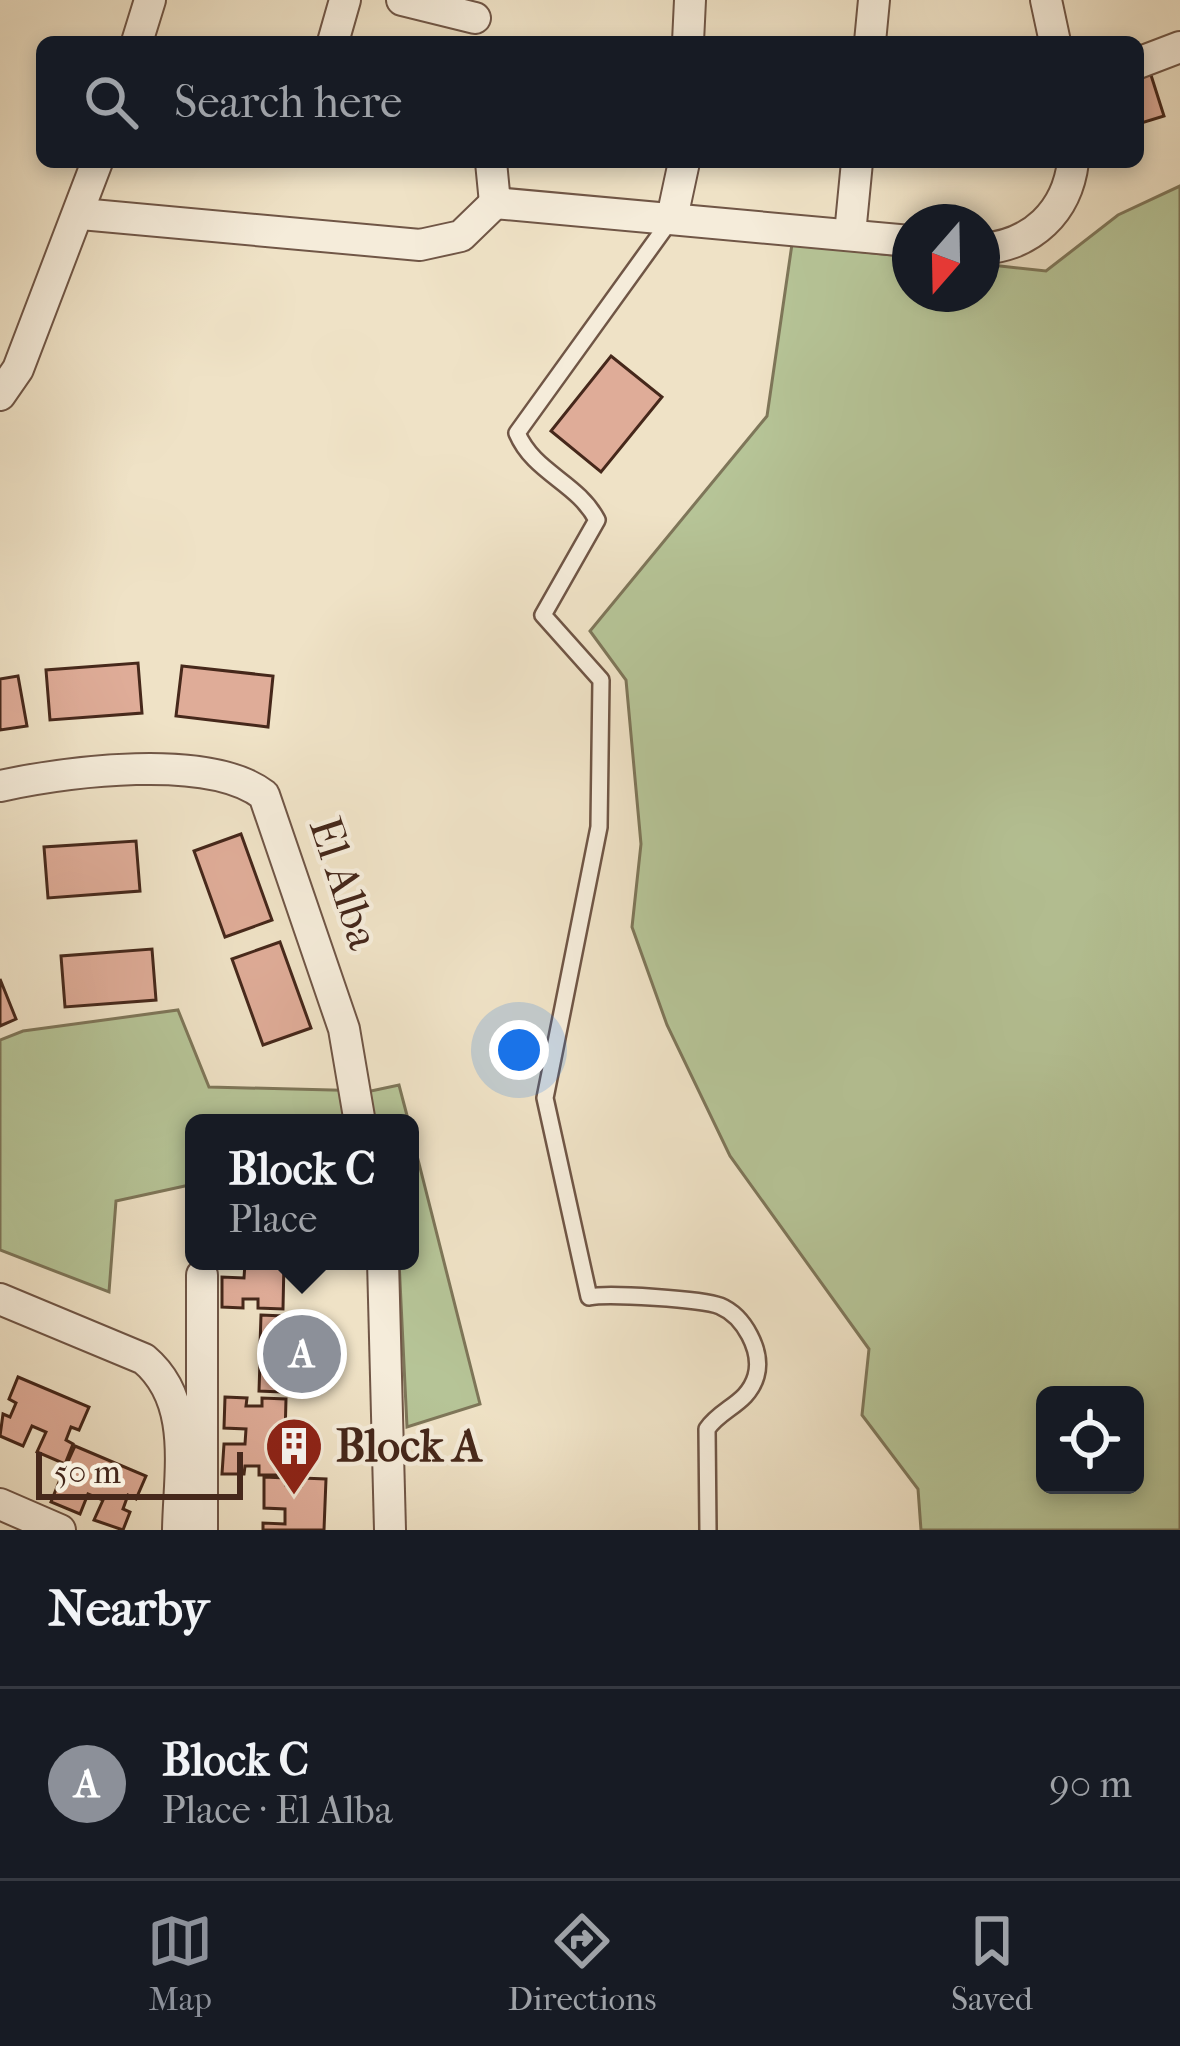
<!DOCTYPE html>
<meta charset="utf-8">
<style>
body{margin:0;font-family:"IM FELL French Canon",serif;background:#242831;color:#f1f3f6}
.controls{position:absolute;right:36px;bottom:36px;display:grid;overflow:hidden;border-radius:18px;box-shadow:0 6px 18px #0003}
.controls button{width:108px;height:108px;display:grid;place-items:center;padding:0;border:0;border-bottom:3px solid #363941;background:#171b24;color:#f1f3f6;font:60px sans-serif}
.compass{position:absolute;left:892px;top:204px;width:108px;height:108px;border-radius:50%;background:#171b24;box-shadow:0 6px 18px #0003;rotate:200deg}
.scale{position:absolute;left:36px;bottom:30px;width:207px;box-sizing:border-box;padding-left:12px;border:6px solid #46281b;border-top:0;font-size:33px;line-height:42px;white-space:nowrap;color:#46281b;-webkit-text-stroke:9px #f5ecda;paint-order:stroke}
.you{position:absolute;left:519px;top:1050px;width:42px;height:42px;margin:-30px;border:9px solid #fff;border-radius:50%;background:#1a73e8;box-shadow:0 0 0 18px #1a73e833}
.badge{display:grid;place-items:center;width:78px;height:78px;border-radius:50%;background:#8c9099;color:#fff;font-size:39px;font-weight:700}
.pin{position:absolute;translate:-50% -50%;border:6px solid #fff;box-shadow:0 3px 12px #0006}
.popup{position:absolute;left:185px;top:1114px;width:234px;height:156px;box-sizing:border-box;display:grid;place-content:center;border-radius:18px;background:#171b24;filter:drop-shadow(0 3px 9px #0005);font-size:39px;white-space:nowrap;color:#9ea1a6}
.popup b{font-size:45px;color:#f1f3f6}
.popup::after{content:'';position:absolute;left:50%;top:100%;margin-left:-24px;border:24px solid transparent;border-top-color:#171b24}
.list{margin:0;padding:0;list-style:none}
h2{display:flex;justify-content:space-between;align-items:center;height:156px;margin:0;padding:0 48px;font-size:51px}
h2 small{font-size:39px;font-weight:400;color:#9ea1a6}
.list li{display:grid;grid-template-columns:78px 1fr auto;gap:36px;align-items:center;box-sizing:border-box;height:192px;padding:0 48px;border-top:3px solid #363941}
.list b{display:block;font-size:45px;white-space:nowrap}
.list p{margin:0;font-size:39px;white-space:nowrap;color:#9ea1a6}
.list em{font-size:39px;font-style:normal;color:#9ea1a6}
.icon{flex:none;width:66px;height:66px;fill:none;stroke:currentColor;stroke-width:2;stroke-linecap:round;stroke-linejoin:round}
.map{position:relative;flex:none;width:1180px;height:1530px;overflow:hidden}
.search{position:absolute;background:#171b24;box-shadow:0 6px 18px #0003;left:36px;right:36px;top:36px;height:132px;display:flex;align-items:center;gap:30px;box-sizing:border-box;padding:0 42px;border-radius:18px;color:#9ea1a6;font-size:45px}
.sheet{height:348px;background:#171b24}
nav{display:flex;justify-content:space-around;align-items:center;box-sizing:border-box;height:168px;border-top:3px solid #363941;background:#171b24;font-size:33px;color:#9ea1a6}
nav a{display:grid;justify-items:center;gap:6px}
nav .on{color:#8c9099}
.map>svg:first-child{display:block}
.green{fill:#b6c497;stroke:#7e7659;stroke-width:3;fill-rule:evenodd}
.building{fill:#dfac98;stroke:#46281b;stroke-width:3}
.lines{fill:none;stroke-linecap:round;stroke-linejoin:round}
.service-casing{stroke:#705646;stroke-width:20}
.minor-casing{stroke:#705646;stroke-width:34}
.service{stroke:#f5ecda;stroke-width:15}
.minor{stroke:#f5ecda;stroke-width:30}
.labels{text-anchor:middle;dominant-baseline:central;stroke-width:9;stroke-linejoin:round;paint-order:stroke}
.street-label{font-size:45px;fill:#46281b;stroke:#f5ecda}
.poi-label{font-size:45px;font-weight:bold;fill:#46281b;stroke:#f5ecda;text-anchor:start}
</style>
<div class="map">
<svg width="1180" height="1530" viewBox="0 0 1180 1530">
<rect width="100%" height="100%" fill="#efe2c6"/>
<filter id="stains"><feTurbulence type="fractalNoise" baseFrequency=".00167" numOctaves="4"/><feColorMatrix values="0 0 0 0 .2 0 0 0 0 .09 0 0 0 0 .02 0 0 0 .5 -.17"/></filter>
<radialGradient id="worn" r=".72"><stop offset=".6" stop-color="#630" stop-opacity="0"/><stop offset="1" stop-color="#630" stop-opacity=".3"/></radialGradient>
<g class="green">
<path d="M1180,186V1530H921L918,1489L862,1415L869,1349L730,1156L667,1025L632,927L641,844L626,680L590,631L767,416L792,244L910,257V294H982V264L1046,271L1118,215ZM1045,1395H1135V1485H1045Z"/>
<path d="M178,1010L209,1087L371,1091L399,1085L409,1123H194V1184L116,1201L109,1292L0,1250V1040L23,1031Z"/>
<path d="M410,1128L480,1404L407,1427L399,1261H410Z"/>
</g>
<g class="building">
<path d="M1150,72L1164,116L1138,124V76Z"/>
<path d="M611,356L662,397L601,472L551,431Z"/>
<path d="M138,663L142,713L50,720L46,670Z"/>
<path d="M182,666L273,676L268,727L176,716Z"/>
<path d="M18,676L27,726L0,730V679Z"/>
<path d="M241,834L272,920L225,937L194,851Z"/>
<path d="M136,841L140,891L48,898L44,847Z"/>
<path d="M280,942L311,1028L263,1045L232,959Z"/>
<path d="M152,949L156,1000L65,1007L61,956Z"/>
<path d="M0,979L16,1019L0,1026Z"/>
<path d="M284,1261L283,1309L258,1308V1299H243V1308L222,1307V1277L244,1278L245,1263L223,1261Z"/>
<path d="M261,1315L283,1316V1324H298V1316L323,1317L320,1393H295L296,1384H281V1392L259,1391L260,1361L282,1362V1347L260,1346Z"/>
<path d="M18,1377L89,1407L79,1430L71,1427L66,1440L73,1444L65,1464L37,1452L46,1432L32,1426L23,1446L0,1436L3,1414L10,1417L16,1403L9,1399Z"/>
<path d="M225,1397L247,1398L246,1406H262V1398L286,1399L284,1475H259V1466H245L244,1474H222L224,1444H245L246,1429L224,1428Z"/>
<path d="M75,1446L146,1476L136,1499L128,1495L123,1509L130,1512L123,1530L94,1520L103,1500L88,1494L80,1514L51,1502L59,1482L67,1485L73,1471L65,1468Z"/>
<path d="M264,1477L286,1478V1485L301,1486L302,1478L326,1479L324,1530H263V1523L285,1524V1509L264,1508Z"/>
</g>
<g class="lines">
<defs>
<path id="service" d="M672,218L517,433C534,473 577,482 597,520L543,615L601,680L599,827L545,1098L589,1297C608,1293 702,1299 720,1306C744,1316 763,1351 756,1376C748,1404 721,1408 707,1429L708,1530"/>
<g id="minor">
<path d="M402,0L475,18"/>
<path d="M1046,0L1055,42"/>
<path d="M137,42L150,0"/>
<path d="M333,42L345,0"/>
<path d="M688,42L690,0"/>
<path d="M870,42L874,0"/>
<path d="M1138,63L1180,47"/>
<path d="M491,162L495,203"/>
<path d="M495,203L910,241"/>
<path d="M81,214L420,245L461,236L495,203"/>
<path d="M672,218L684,162"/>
<path d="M850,234L857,162"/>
<path d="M982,249C1032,245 1067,212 1073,162"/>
<path d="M0,395L18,369L97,162"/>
<path d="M0,786C66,772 208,752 264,795L344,1029L360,1123"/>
<path d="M383,1261L390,1530"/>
<path d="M0,1299L144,1359C194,1401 179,1471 178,1530"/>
<path d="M0,1504L60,1530"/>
<path d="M202,1530V1275"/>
</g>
</defs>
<use href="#service" class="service-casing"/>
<use href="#minor" class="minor-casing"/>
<use href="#service" class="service"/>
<use href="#minor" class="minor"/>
</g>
<defs>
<symbol id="building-pin" viewBox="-11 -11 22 30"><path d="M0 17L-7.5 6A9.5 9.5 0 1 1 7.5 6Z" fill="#8f2418" stroke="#f5ecda"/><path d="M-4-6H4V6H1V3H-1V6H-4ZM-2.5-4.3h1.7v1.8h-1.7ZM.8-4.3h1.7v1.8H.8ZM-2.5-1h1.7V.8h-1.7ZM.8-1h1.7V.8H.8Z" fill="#fff"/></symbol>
</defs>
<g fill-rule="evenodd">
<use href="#building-pin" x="261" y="1413" width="66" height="90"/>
</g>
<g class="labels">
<g class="street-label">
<text transform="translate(344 883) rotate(72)">El Alba</text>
</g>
<g class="poi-label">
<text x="336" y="1446">Block A</text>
</g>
</g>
<rect width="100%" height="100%" filter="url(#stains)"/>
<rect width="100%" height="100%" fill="url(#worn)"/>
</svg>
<div class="controls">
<button><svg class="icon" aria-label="locate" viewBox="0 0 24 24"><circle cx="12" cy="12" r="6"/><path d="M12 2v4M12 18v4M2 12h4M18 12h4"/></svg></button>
</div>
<svg class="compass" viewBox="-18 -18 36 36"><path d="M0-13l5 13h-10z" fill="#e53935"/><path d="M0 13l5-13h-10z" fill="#9ea1a6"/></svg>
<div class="scale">50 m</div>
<div class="you"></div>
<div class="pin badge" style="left:302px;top:1354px">A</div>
<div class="popup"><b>Block C</b>Place</div>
<div class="search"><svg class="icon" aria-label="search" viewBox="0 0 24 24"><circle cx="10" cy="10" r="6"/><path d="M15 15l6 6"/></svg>Search here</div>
</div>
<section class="sheet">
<h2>Nearby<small></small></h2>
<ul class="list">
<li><span class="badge">A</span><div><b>Block C</b><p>Place · El Alba</p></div><em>90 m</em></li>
</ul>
</section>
<nav>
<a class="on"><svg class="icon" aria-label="map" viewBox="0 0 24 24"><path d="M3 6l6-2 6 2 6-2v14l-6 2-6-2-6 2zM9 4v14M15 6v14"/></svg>Map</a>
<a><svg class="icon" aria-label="directions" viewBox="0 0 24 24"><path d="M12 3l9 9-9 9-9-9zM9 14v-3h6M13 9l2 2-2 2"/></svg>Directions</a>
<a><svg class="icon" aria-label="saved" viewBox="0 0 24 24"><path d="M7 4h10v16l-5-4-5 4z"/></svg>Saved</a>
</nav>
